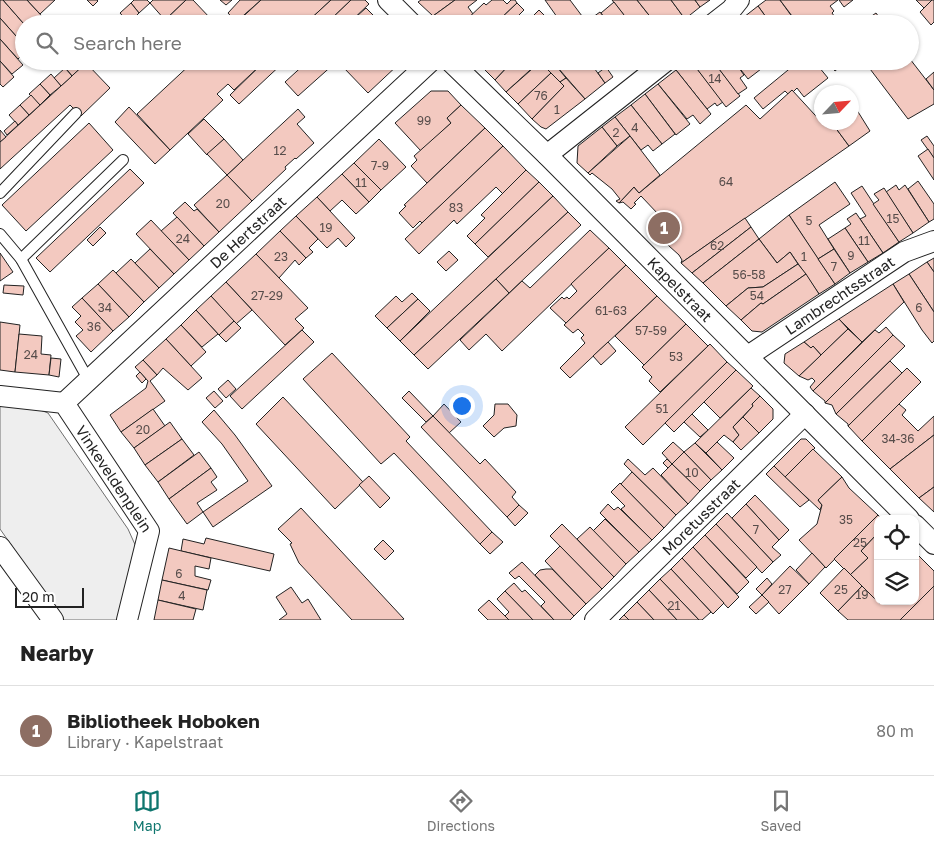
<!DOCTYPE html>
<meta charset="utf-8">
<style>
body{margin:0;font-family:"Golos Text",sans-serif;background:#f6f6f6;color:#222}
.controls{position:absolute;right:15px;bottom:15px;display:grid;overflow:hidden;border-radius:10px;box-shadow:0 1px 4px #0004}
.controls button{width:45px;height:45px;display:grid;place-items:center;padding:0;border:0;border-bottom:1px solid #e0e0e0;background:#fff;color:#222;font:25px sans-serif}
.compass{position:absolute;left:814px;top:85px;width:45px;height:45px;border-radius:50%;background:#fff;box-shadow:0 1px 4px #0004;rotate:64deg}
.scale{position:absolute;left:15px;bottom:12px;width:69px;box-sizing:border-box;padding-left:5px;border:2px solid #222;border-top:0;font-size:14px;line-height:18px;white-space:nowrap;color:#222;-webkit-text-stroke:4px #fff;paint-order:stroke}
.you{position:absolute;left:461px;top:405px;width:18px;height:18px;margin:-12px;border:4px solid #fff;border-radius:50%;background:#1a73e8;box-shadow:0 0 0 8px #1a73e833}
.badge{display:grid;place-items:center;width:32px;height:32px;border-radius:50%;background:#0f766e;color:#fff;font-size:16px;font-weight:700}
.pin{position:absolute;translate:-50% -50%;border:2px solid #fff;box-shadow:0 1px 5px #0006}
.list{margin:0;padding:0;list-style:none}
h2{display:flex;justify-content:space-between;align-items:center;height:65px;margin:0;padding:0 20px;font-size:21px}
h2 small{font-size:16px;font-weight:400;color:#767676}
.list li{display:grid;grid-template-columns:32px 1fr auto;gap:15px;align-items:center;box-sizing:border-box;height:90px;padding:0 20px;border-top:1px solid #e0e0e0}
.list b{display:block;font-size:19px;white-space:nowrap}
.list p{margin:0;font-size:16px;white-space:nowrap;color:#767676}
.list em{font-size:16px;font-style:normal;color:#767676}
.icon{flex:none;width:28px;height:28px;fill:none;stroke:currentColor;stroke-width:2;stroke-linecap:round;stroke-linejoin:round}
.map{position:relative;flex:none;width:934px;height:620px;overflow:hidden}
.search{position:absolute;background:#fff;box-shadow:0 1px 4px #0004;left:15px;right:15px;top:15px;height:55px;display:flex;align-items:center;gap:12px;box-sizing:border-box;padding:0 18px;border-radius:28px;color:#767676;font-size:19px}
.sheet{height:155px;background:#fff}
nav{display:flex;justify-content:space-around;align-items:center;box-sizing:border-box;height:70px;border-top:1px solid #e0e0e0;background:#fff;font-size:14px;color:#767676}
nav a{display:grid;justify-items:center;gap:2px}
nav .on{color:#0f766e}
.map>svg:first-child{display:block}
.green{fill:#eee;stroke:#6f6f6f}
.building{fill:#f3c9c0;stroke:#222}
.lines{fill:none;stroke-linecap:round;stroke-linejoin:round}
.lane-casing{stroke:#222;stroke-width:12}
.street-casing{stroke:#222;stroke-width:22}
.lane{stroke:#fff;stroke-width:10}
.street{stroke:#fff;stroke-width:20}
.labels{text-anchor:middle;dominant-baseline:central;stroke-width:4;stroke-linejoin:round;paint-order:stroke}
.number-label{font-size:12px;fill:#564c4a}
.street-label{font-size:15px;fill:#222;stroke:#fff}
</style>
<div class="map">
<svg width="934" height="620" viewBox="0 0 934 620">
<rect width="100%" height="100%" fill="#fff"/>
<path class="green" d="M0,401L27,405L48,413L128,529L137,549L120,620H64L0,529Z"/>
<g class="building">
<path d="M0,0H3L24,24V45L0,18Z"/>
<path d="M3,0H27L49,24H24Z"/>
<path d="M27,0H55L40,14Z"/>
<path d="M87,0H97L98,1L93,6Z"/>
<path d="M134,0H147L150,3L139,13L131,3Z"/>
<path d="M153,0H186L165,20L150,3Z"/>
<path d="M186,0H193L211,19L206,24H161Z"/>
<path d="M220,0H232L226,5Z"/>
<path d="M240,0H261L236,22L228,13Z"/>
<path d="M261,0H331L305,24H235Z"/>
<path d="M331,0H351L326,24H305Z"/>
<path d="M351,0H365L369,4L348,24H326Z"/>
<path d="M421,0H455L433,16L418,2Z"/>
<path d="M455,0H477L468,7L473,14L462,24H440L433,16Z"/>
<path d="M492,0H503L507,4L511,0H515L517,3L495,24H462L484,3L486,5Z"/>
<path d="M545,0H570L588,24H562Z"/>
<path d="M612,0H637L656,24H631Z"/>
<path d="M637,0H671L685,19L680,24H656Z"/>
<path d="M671,0H695L700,7L685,19Z"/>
<path d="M695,0H710L700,7Z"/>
<path d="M766,0H780L793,18L787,22L788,24H771L758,6Z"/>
<path d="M780,0H838L830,6L834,11L832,13L837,20L833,24H811L809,22L798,24Z"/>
<path d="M839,0H853L844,7Z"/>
<path d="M916,0H932L924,8Z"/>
<path d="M932,0H934V22L931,25L920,12Z"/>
<path d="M614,2L631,24H609L601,13Z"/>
<path d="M131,3L139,13L129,23L120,13Z"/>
<path d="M517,3L524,10L519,15L527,22L526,24H495Z"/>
<path d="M758,6L771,24H749L744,17Z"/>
<path d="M366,8L382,24H348Z"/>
<path d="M539,10L545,16L538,24H531L528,21Z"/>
<path d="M600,12L609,24H588L586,22Z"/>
<path d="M876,13L884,24H860Z"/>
<path d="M744,17L749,24H735Z"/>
<path d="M0,18L24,45V53L18,59L0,39Z"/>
<path d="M0,39L23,65L12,74L0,61Z"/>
<path d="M910,59L934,90V104L908,119L864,61H910Z"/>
<path d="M0,61L14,77L3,87L0,84Z"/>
<path d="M69,61H83L85,64L72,76L64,66Z"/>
<path d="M194,61H265L234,90L228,84L217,94L223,100L170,150L137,114Z"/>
<path d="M265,61H285L239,104L230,95Z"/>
<path d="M308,61H334L335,63L298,96L285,82Z"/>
<path d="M349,61H399L400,63L368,93L343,67Z"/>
<path d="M476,61H488L482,67Z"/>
<path d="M488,61H508L510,64L495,80L482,67Z"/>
<path d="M513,61H540L506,92L495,80Z"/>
<path d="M552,61H589L605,83L585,99Z"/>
<path d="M552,61L566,78L560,82L540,62Z"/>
<path d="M616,61H632L622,69Z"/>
<path d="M687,61H691L723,102L717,106L715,103L707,109L676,70Z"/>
<path d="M691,61H713L740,96L726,107Z"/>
<path d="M713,61H734L744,75L740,78L747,88L738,94Z"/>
<path d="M734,61H755L761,69L748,79Z"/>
<path d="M755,61H771L761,69Z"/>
<path d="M799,61H814L828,78L804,97L797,88L793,92L792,90L788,94L785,91L763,109L754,98Z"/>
<path d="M827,61H847L835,71Z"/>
<path d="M540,62L551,73L518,104L506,92Z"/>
<path d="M86,63L110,88L81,116L70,105L0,169V142Z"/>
<path d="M606,67L613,77L605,83L598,73Z"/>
<path d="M65,68L72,76L61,86L54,78Z"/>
<path d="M676,70L711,114L700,124L693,115L687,119L658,84Z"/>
<path d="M934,72V90L926,79Z"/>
<path d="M551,73L564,86L532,119L518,104Z"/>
<path d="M51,74L61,86L50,95L40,84Z"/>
<path d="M566,78L585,99L546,129L541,127L532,119L564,86L560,82Z"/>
<path d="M40,84L50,95L40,105L29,94Z"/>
<path d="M658,84L690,124L676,135L645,94Z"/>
<path d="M792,90L826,127L832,123L849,146L681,263L682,260L679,255L648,227L659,215L641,196L634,203L636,204L631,209L623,202L619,203L634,187L639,193L746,105L760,119Z"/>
<path d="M431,91H448L461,105L447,118L451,123L421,151L395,123Z"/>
<path d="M645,94L675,134L662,144L631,105Z"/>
<path d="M31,95L40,105L29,115L20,105Z"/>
<path d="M20,105L29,115L18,125L9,115Z"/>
<path d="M461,105L485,128L427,183L411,166L417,160L414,156L451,123L447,118Z"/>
<path d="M631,105L662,144L653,151L648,145L641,150L615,117Z"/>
<path d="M129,107L170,150L155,164L115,122Z"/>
<path d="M855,107L870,131L849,146L832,123L852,122V109Z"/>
<path d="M298,109L305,117L297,124L314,143L296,159L295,158L285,167L286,169L252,201L227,175Z"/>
<path d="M615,117L630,136L617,146L602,127Z"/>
<path d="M204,119L224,139L207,155L188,134Z"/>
<path d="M15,121L18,125L7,135L4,131Z"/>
<path d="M89,123L113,150L26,231L2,205Z"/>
<path d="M602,127L617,146L588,173L577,163L578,146Z"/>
<path d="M485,128L503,146L422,223L420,221L413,228L399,213L406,206L404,205Z"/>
<path d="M0,130L6,137L0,142Z"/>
<path d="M630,136L660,175L639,193L634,187L619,203L616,201L620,199L612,189L592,173L590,175L588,173Z"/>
<path d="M927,136L934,146V158L921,140Z"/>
<path d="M224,139L243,160L227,175L207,154Z"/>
<path d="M379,139L406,167L381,190L354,163Z"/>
<path d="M503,146L526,170L503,194L496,187L457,224L454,220L419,254L405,239Z"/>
<path d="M928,149L934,158V180L918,156Z"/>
<path d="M354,163L381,190L369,202L342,174Z"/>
<path d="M130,169L144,183L50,272L36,258Z"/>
<path d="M526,170L539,182L475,244L467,236L485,218L481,215Z"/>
<path d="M342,174L369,202L356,214L342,200L330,211L317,197Z"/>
<path d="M227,175L252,201L219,232L194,205Z"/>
<path d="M918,181L934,204V219L929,222L908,189Z"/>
<path d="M539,182L553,196L488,257L475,244Z"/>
<path d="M835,182L850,204L819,225L834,249L818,259L789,215Z"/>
<path d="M896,185L899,190L905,185L929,222L913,233L886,192Z"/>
<path d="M862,186L899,242L883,253L860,219L866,216L851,193Z"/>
<path d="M884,188L913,233L899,242L873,204L879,200L874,194Z"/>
<path d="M553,196L568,212L414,355L400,341Z"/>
<path d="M317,197L355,238L346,247L338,238L327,248L296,216Z"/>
<path d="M185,202L194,211L197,209L219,232L204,246L173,213Z"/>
<path d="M568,212L581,225L509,293L496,279Z"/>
<path d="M856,213L883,253L868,262L845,228L851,224L847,219Z"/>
<path d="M789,215L835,284L819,294L790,252L777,263L759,239Z"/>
<path d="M296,216L318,239L309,248L313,252L306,258L280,231Z"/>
<path d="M177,217L204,246L189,260L161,231Z"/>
<path d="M745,218L751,227L692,273L681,263Z"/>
<path d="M151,220L189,260L174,274L136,234Z"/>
<path d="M100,227L106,233L93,246L87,240Z"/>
<path d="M751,227L759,239L703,283L692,273Z"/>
<path d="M845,228L868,262L850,273L828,239Z"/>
<path d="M590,230L609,248L502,351L486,334L469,350L460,340L522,281L530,288Z"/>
<path d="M280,231L306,258L299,265L295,260L279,278L256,254Z"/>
<path d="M759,239L777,263L790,252L798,264L763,287L748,288L726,306L703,283Z"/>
<path d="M609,248L626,265L566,323L550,308L562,297L564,299L567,297L569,299L577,291L571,284Z"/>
<path d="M150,249L174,274L159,288L135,263Z"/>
<path d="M834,249L850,273L835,284L818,259Z"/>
<path d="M449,251L458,260L446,271L437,262Z"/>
<path d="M0,253L13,272L0,281Z"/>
<path d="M256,254L308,308L295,319L304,328L285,345L226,282Z"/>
<path d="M934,258V272L927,262Z"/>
<path d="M131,259L159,288L144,302L116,273Z"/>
<path d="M927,262L934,272V312L909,274Z"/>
<path d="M798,264L806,274L763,304L761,303L741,320L726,306L748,288L763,287Z"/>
<path d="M626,265L657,296L570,378L560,368L585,343L581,338L584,335L578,329L573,333L564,325Z"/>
<path d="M113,270L144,302L129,317L98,284Z"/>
<path d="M806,274L819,294L762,332L752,331L741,320L761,303L763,304Z"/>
<path d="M909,274L934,312V341L932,343L922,330L893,284Z"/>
<path d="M496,279L509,293L428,369L414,355Z"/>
<path d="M226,282L252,310L236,324L211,296Z"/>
<path d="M98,284L129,317L113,331L82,298Z"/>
<path d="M893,284L904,302L862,342L839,319Z"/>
<path d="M4,285L24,286L23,295L3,293Z"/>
<path d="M412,293L418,299L387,328L375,316L396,296L402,302Z"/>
<path d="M211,296L234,321L219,335L196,310Z"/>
<path d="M657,296L686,324L644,365L615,336Z"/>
<path d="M82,298L113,331L91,352L76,336L83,330L75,322L81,316L72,307Z"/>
<path d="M418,299L430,311L400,341L387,328Z"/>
<path d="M196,310L218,334L202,347L181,325Z"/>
<path d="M839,319L848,329L821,355L813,346L811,348L804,342Z"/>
<path d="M234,321L241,328L226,342L219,335Z"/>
<path d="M0,322L20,325L15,372L0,370Z"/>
<path d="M686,324L708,346L660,392L649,381L652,377L642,367Z"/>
<path d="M181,325L206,352L191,366L166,339Z"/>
<path d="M886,327L893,335L825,403V401L813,391L875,330L879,333Z"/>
<path d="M848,329L862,342L813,391L810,387L815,381L812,378L808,380L799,376Z"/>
<path d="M302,330L314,342L242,409L230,396Z"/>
<path d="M19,334L42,336L41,354L51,355L49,375L15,372Z"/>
<path d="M893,335L905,346L836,414L832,405L825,403Z"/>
<path d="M166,339L202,378L188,390L163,368L157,375L143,360Z"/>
<path d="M608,342L616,351L601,365L593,356Z"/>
<path d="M804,342L811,348L813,346L821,355L799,376L784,363L785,354Z"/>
<path d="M710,344L727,362L643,445L625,427Z"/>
<path d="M332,353L410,437L406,441L492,532L480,544L394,453L381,464L303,379Z"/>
<path d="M51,358L61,359L59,377L49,375Z"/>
<path d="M143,360L157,375L150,381L165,401L121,432L110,415L146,388L148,381L135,367Z"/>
<path d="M890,361L902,373L848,426V424L836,414Z"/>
<path d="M727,362L736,370L674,432L665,423Z"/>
<path d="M907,368L921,382L862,441L848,426Z"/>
<path d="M736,370L753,386L720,418L704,402Z"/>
<path d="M140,372L146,379L142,383L136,376Z"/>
<path d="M228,380L236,389L226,398L218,389Z"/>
<path d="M751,388L760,396L752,404L753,406L733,427L739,435L733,442L724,435L706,453L695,443Z"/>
<path d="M214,391L223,401L215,408L206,398Z"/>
<path d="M409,391L433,416L426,422L402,398Z"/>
<path d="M760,396L773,409V419L759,433L743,417L753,406L752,404Z"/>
<path d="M283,397L363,482L335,509L256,424Z"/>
<path d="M444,404L461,422L449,433L433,416Z"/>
<path d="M495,404H508L517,415L516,426L504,428L494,437L483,426L494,415Z"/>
<path d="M899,404L906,410L902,415L918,431L934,416V435L890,469L862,441Z"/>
<path d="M153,409L165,426L134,448L121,432Z"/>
<path d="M214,410L235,435L272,486L213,527L203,512L248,481L222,444L202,422Z"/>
<path d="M692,414L708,430L700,437L684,422Z"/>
<path d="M433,416L480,464L485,459L516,492L512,497L519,505L507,517L421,427Z"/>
<path d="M743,417L759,433L741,450L733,442L739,435L733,427Z"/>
<path d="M170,422L182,439L145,465L134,448Z"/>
<path d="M934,435V487L919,498L890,469Z"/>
<path d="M182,439L194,455L158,482L145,465Z"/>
<path d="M801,439H806L815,448L785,477L774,466Z"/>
<path d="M673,442L684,452L672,464L662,453Z"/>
<path d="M717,442L734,458L722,470L706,453Z"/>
<path d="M695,443L722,470L711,480L684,452Z"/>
<path d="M813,449L842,477L818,500L822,505L820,510L785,477Z"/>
<path d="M199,452L211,468L169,499L158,482Z"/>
<path d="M684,452L711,480L700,491L672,464Z"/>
<path d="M628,459L645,475L653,468L688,504L676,515L624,464Z"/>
<path d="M667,459L672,464L668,468L663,463Z"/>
<path d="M672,464L700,491L688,504L661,475Z"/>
<path d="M774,466L809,500L800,507L766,474Z"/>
<path d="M211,468L217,477L211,482L217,490L197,503L203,512L187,524L169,499Z"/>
<path d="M632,472L676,515L664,528L621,484Z"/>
<path d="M369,476L390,498L380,508L359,485Z"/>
<path d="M842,477L849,488L878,515L826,568L799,540L817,524L822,505L818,500Z"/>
<path d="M620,483L664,528L652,540L621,509L625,506L611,492Z"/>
<path d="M934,487V512L919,498Z"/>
<path d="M755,495L789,530L779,540L746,504Z"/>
<path d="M608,504L614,510L618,507L652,540L639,552L600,513Z"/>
<path d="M746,504L779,540L772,547L781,555L773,562L732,518Z"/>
<path d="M519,505L528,513L515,526L507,517Z"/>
<path d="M301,508L404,619L402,620H352L299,563L290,544L292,543L278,529Z"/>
<path d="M727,513L773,562L762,573L716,524Z"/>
<path d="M878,515L882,519H878V533L861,551L868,558L850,575L834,559Z"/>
<path d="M605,519L639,552L626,564L593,531Z"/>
<path d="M562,524L614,577L602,589L550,536Z"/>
<path d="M716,524L757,567L746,578L705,535Z"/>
<path d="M590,527L626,564L614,577L577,539Z"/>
<path d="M492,532L503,542L490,554L480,544Z"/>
<path d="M878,533V601H883L880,604L850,575L868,558L861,551Z"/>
<path d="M705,535L749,582L737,594L693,547Z"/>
<path d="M206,538L274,554L270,571L181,551L183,539L204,544Z"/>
<path d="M383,540L394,551L385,560L374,549Z"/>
<path d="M560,546L602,589L586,604L545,561Z"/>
<path d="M693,547L739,597L728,608L682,558Z"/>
<path d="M169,548L211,558L209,569L195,566V576L211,580L208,590L162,580Z"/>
<path d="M812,553L825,567L809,584L796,570Z"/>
<path d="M918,555L934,571V586L900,620H848L838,611L862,586L880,604L883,601H915V559Z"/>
<path d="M682,558L724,603L713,614L671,569Z"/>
<path d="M522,562L574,616L570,620H554L541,606L545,602L519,576L515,579L509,573Z"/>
<path d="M790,566L809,584L779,614L762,595Z"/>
<path d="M844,568L862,586L838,611L820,593Z"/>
<path d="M546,569H552L586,604L574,616L535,575L540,570Z"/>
<path d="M671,569L711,612L702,620H699L660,579Z"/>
<path d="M767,578L772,584L762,595L756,589Z"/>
<path d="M660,579L699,620H677L649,590Z"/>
<path d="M162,580L207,590L203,610L158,600Z"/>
<path d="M514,583L522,592L525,590L554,620H533L505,591Z"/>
<path d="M934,586V620H900Z"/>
<path d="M291,587L302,603L308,599L321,620H279L287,614L276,597Z"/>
<path d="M649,590L677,620H654L637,602Z"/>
<path d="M505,591L533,620H509L505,616L509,612L497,599Z"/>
<path d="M762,595L769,602L756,614L749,607Z"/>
<path d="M158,600L196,609L193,620H154Z"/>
<path d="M489,600L509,620H488L478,610Z"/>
<path d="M637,602L654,620H629L624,615Z"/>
<path d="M624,615L629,620H619Z"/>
</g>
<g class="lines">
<defs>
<g id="lane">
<path d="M0,193L76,113"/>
<path d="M0,234L21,259L88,379"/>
<path d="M21,259L123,160"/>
</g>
<g id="street">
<path d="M388,0L412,24"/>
<path d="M713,24L731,10L739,0"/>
<path id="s1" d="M450,61L547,155L909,519"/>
<path d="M547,155L666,61"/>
<path id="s2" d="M748,356L904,252L934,241"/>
<path id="s3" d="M0,396L64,403L149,531L127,620"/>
<path id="s4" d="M64,403L431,61"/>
<path d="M915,525L934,544"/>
<path d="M0,547L53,620"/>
<path id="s5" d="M595,620L805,414"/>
</g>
</defs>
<use href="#lane" class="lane-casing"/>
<use href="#street" class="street-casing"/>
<use href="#lane" class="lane"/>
<use href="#street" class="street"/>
</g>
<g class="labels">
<g class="number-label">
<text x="715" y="78">14</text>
<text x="541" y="95">76</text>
<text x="557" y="109">1</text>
<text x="424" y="120">99</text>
<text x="635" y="127">4</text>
<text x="616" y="132">2</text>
<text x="280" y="150">12</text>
<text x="380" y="165">7-9</text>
<text x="726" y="181">64</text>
<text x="361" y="182">11</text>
<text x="223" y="203">20</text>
<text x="456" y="207">83</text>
<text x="893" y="218">15</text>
<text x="809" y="220">5</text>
<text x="326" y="227">19</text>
<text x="183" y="238">24</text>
<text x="864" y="240">11</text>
<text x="717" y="245">62</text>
<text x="851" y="255">9</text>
<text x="281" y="256">23</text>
<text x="804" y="256">1</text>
<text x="834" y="266">7</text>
<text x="749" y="274">56-58</text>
<text x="267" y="295">27-29</text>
<text x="757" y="295">54</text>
<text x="105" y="307">34</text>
<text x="919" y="307">6</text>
<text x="611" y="310">61-63</text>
<text x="94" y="326">36</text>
<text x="651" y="330">57-59</text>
<text x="31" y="354">24</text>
<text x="676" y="356">53</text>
<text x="662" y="408">51</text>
<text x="143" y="429">20</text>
<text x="898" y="438">34-36</text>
<text x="692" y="472">10</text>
<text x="846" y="519">35</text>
<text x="756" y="529">7</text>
<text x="860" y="542">25</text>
<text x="179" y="573">6</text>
<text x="785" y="589">27</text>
<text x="841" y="589">25</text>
<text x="862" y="594">19</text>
<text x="182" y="595">4</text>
<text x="674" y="605">21</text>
</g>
<g class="street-label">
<text stroke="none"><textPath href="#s4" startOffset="251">De Hertstraat</textPath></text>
<text stroke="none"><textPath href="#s1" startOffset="324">Kapelstraat</textPath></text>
<text stroke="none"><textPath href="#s2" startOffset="110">Lambrechtsstraat</textPath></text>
<text stroke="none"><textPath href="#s3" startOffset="155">Vinkeveldenplein</textPath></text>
<text stroke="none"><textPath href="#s5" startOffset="148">Moretusstraat</textPath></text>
</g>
</g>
</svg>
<div class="controls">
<button><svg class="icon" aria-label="locate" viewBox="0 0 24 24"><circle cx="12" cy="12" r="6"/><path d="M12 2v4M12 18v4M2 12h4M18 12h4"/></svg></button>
<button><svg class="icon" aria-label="layers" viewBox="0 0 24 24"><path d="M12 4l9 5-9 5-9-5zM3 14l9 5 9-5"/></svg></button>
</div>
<svg class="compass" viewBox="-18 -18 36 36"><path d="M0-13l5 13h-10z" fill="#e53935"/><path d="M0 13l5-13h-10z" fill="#767676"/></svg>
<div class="scale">20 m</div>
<div class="you"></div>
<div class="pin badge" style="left:664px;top:228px;background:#8d6e63">1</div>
<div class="search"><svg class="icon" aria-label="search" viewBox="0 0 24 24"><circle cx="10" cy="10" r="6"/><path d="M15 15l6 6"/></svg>Search here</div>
</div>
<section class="sheet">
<h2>Nearby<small></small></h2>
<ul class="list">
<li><span class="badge" style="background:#8d6e63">1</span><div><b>Bibliotheek Hoboken</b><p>Library · Kapelstraat</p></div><em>80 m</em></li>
</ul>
</section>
<nav>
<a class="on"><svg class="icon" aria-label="map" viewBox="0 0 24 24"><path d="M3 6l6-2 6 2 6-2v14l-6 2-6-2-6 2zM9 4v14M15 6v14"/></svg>Map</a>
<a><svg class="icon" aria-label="directions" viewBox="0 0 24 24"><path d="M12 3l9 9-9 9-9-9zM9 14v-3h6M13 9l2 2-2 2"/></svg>Directions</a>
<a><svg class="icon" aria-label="saved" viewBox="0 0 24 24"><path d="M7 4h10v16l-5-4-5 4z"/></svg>Saved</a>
</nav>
